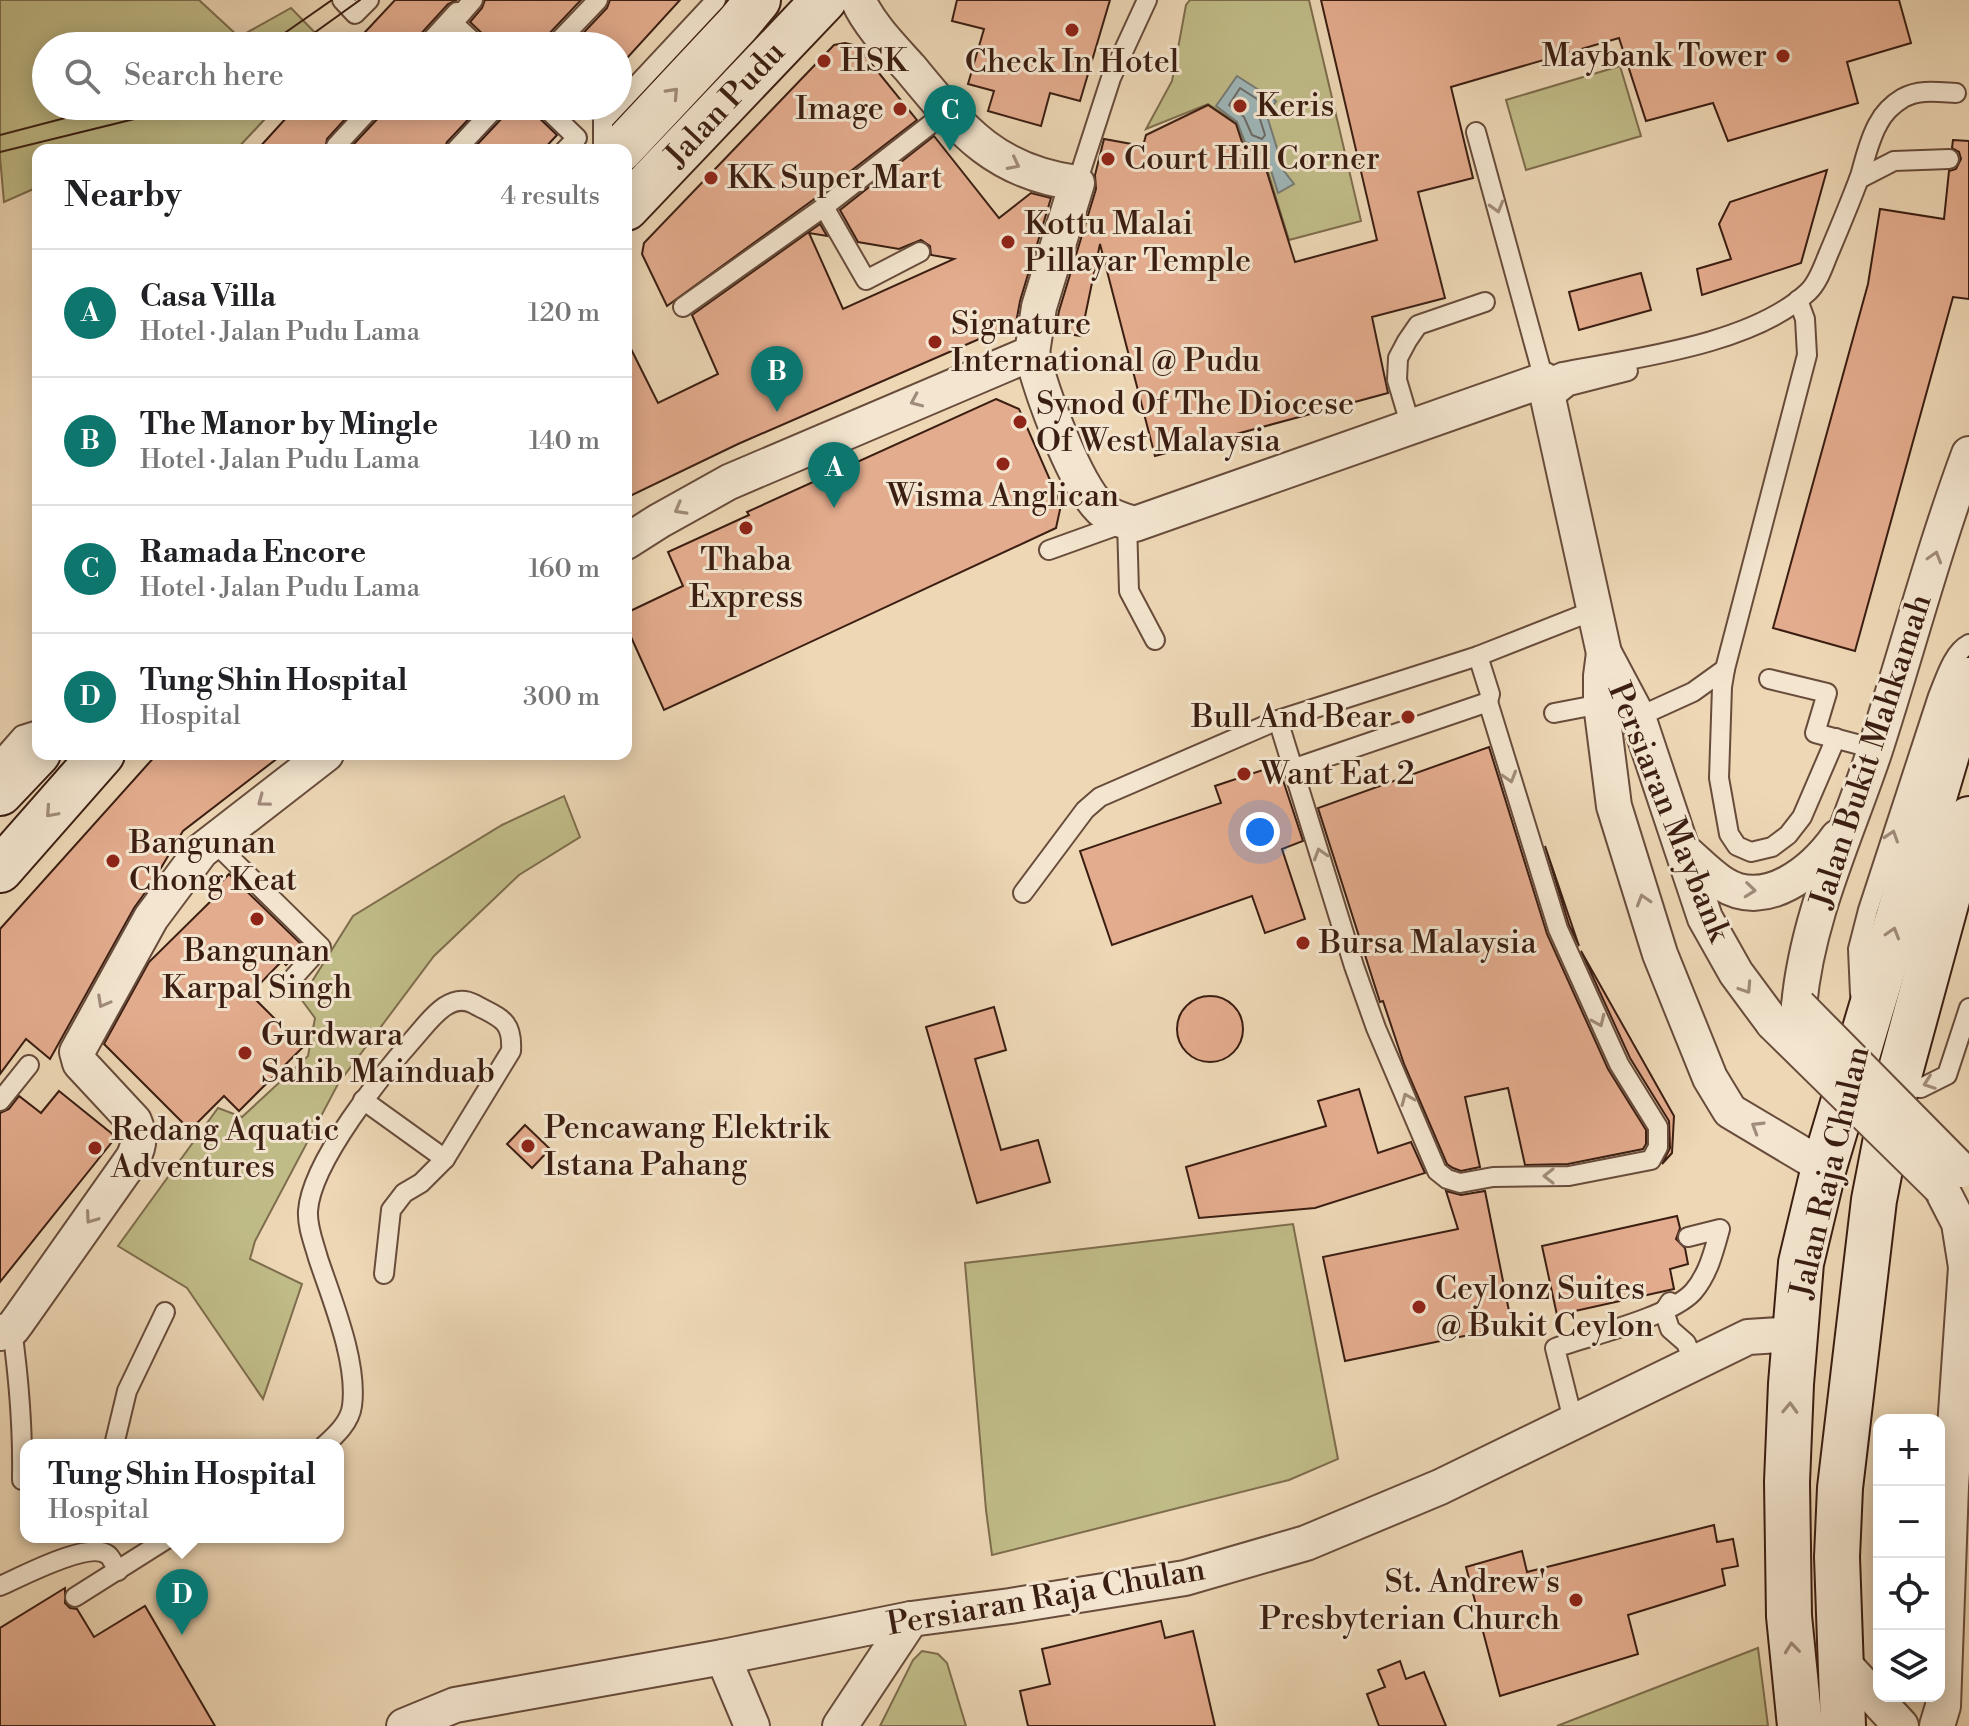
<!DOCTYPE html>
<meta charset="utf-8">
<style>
body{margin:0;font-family:"Libre Bodoni",serif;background:#f6f6f6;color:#202124}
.controls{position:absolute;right:24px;bottom:24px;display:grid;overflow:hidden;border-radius:16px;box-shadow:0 4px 20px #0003}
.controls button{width:72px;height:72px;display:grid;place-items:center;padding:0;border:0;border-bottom:2px solid #e0e0e0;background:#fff;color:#202124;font:40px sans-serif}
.you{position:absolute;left:1260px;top:832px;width:28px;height:28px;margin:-20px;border:6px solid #fff;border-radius:50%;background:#1a73e8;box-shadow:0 0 0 12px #1a73e833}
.badge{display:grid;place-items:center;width:52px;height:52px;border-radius:50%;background:#0f766e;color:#fff;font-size:26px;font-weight:700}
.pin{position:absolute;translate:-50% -66px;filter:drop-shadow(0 2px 4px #0008)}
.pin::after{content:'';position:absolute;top:42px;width:28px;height:24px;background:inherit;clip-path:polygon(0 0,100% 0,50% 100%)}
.popup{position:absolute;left:20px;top:1439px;width:324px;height:104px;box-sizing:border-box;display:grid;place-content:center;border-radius:16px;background:#fff;filter:drop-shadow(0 2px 6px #0005);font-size:26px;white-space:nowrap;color:#757577}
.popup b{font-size:30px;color:#202124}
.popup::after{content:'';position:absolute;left:50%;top:100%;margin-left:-16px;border:16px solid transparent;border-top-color:#fff}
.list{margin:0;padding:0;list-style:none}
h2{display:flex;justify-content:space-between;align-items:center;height:104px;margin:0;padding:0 32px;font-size:34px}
h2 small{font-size:26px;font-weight:400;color:#757577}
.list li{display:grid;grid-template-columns:52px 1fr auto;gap:24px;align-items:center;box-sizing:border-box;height:128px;padding:0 32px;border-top:2px solid #e0e0e0}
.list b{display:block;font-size:30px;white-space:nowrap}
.list p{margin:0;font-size:26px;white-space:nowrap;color:#757577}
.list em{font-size:26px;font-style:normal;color:#757577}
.icon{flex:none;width:44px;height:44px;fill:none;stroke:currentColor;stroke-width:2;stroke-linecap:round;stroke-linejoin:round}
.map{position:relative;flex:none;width:1969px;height:1726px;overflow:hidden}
.search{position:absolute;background:#fff;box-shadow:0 4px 20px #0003;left:32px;top:32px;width:600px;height:88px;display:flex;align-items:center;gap:20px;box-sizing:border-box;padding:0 28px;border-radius:44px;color:#757577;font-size:30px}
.panel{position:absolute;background:#fff;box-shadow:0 4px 20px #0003;left:32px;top:144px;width:600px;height:616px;border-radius:16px}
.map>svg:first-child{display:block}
.green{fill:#c0bc88;stroke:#7e6d4d;stroke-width:2}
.water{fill:#9eb7b9;stroke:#767a76;stroke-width:2}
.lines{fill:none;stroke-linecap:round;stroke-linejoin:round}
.shore{stroke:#6c6a66;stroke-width:2}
.building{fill:#e4ac8e;stroke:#3b1e12;stroke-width:2}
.service-casing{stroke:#684c3b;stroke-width:22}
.minor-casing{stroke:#684c3b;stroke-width:38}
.secondary-casing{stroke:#3b1e12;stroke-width:48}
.service{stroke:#f3e5cf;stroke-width:18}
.minor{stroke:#f3e5cf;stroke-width:34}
.secondary{stroke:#f3e5cf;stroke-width:44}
.tram{stroke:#3b1e12;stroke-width:2}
.minor-bridge-casing{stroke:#684c3b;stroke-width:38;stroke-linecap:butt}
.minor-bridge{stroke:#f3e5cf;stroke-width:34}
.oneway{stroke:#a08b7a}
.poi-dot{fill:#8f2418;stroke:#f3e5cf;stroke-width:3}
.labels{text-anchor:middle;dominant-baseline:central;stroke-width:6;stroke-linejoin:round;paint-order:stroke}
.poi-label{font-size:32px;fill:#3b1e12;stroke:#f3e5cf;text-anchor:start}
.street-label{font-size:32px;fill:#3b1e12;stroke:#f3e5cf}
</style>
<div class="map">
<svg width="1969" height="1726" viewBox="0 0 1969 1726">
<rect width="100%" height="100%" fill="#edd7b5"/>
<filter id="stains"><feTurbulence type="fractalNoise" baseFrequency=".0025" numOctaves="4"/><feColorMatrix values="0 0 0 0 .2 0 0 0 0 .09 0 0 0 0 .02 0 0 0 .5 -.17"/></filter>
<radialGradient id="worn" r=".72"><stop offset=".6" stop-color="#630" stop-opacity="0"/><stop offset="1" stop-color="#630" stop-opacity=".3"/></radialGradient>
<g class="green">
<path d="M0,0H199L239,37L291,8L328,46H46V106H277L236,150H38V187L4,202L0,157Z"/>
<path d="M1190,0H1309L1361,221L1289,240L1262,153L1245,144L1237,123L1208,104L1146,129L1172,81L1186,5Z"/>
<path d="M1620,66L1641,136L1526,170L1506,100Z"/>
<path d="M564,796L580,837L519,875L434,956L338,1084L255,1241L250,1259L302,1284L263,1399L187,1288L118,1246L218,1108L242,1117L308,1056L315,1018L301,999L353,916L502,825Z"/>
<path d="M1293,1224L1338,1459L1289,1480L992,1555L986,1510L965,1263Z"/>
<path d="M1758,1648L1768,1726H1557Z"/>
<path d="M922,1651L938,1654L947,1663L966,1726H880L913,1660Z"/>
</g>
<path class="water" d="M1237,76L1276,101L1267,116L1284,171L1294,184L1278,193L1265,151L1245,142L1237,122L1216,106Z"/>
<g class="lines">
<path class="shore" d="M1240,88L1263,103L1259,116L1265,135L1262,139L1252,135L1244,117L1229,105Z"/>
</g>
<g class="building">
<path d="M395,0H457L448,4L417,38L414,46H352Z"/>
<path d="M485,0H581L545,38L542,46H490L486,37L470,22L482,8Z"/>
<path d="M610,0H680L618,68V46H571L607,8Z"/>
<path d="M957,0H1110L1080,101L1050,93L1041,126L988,111L994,91L968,84L984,29L952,21Z"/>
<path d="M1321,0H1899L1911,43L1847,62L1858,103L1728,141L1713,103L1646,121L1619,38L1451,87L1473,178L1418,192L1445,298L1372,317L1388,393L1155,456L1100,244L1081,336L1055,332L1059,311L1096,189L1095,175L1104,139L1143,146L1146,135L1208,105L1236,124L1243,145L1261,153L1295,262L1377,240Z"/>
<path d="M845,43L857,46L917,120L817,197L667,306L642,254L644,243L834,45Z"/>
<path d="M297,106H357L327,139L325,150H257Z"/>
<path d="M385,106H481L447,142L444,150H353L352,146L382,114Z"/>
<path d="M509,106H532L536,115L557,135L543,150H472L506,114Z"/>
<path d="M561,106H583L573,117Z"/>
<path d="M934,136L999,218L1031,193L1051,198L1020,301L1016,323L738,444L626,498V339L658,403L718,374L692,315L820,224L827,236L809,233L843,309L954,259L931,255L930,246L921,240L899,249L858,242L840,210Z"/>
<path d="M1953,140L1969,141V299L1953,297L1855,651L1773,628L1868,284L1880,209L1944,219L1949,171L1956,169L1961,159L1959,152L1952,148Z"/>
<path d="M1827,170L1801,263L1702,295L1697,269L1731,259L1719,224L1730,202Z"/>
<path d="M1641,273L1651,310L1579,330L1569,292Z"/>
<path d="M996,399L1019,409L1061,505L1056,528L664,710L626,626V613L683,586L668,552L749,515L747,512Z"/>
<path d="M1489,747L1547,934L1608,1069L1646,1130V1144L1643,1149L1568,1164L1525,1165L1508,1088L1465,1097L1480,1167L1461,1171L1453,1168L1447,1164L1404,1064L1383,1001L1380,1002L1318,808Z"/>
<path d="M157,754H283L183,831L152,883L134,908L50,1059L26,1039L0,1074V929Z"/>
<path d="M1278,765L1303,841L1282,849L1305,919L1265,933L1252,896L1112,945L1080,851L1221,803L1215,786Z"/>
<path d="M1545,846L1579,946L1569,925Z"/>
<path d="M229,874L303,946L286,965L282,961L250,994L303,1047L239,1111L224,1096L190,1130L104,1044L149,962L214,898L210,894Z"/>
<path d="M1581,951L1674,1116L1672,1153L1662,1164L1670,1148L1669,1121L1630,1058Z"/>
<circle cx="1210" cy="1029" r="33"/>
<path d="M994,1007L1006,1050L975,1059L1001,1150L1038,1140L1050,1182L977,1203L926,1027Z"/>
<path d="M1359,1089L1378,1153L1411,1142L1425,1173L1315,1208L1199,1218L1186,1167L1326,1126L1318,1101Z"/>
<path d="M59,1091L116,1137L0,1282V1113L9,1109L19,1096L41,1113Z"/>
<path d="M525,1125L550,1149L532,1168L507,1144Z"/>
<path d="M1446,1191L1461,1195L1485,1191L1512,1326L1345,1361L1323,1257L1458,1229Z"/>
<path d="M1677,1216L1680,1228L1676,1239L1685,1248L1688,1264L1670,1269L1674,1289L1557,1315L1542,1246Z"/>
<path d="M1714,1525L1717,1542L1733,1539L1738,1566L1722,1569L1725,1585L1628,1615L1638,1654L1500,1696L1466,1567L1522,1551L1527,1572Z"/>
<path d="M65,1588V1603L70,1608L77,1609L94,1637L145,1606L215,1726H0V1628Z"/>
<path d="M1161,1621L1165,1638L1193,1631L1215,1726H1028L1020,1691L1050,1684L1042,1649Z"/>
<path d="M1400,1661L1406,1679L1424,1672L1446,1726H1379L1367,1694L1385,1687L1378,1670Z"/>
</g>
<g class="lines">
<defs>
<g id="service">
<path d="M342,0L355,14L369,0"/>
<path d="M473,0L453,23L478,46"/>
<path d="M426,46L457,12"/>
<path d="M554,46L598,0"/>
<path d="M618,105L716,0"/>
<path d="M544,106L577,138L565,150"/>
<path d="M1476,132L1544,380L1562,372C1636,358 1753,344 1808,292C1818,283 1823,267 1828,255C1839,229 1850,203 1860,176C1865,159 1869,140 1878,124C1883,114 1893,104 1903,98C1919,89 1938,92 1956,93"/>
<path d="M341,150L336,146L373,106"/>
<path d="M456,150L497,106"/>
<path d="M603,150V121L617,106"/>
<path d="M1859,179L1894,161L1949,159"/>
<path d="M1077,183L1111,78L1147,0"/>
<path d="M824,207L866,280L920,252"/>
<path d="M683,307L824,207L945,113"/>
<path d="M1550,401L1569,386L1628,371"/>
<path d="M1411,427L1397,380L1398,358L1407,341L1418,325L1485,302"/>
<path d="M1049,550L1127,522L1129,591L1155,640"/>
<path d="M1725,669L1722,687L1719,778L1729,834L1737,846L1751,852L1772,847L1788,835L1802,817L1836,738"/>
<path d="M1769,679L1827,693L1815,733L1875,749"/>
<path d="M1554,713L1601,704"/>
<path d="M1638,717L1693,692L1725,669L1807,355L1805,319L1798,300"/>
<path d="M1278,720L1354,966L1376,1028L1437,1171L1447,1179L1460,1183L1493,1177L1569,1176L1651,1160L1658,1147V1127L1619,1064L1558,929L1488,702"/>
<path d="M0,760L22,735L38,730"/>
<path d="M1292,769L1488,702L1490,694L1478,656"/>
<path d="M212,840L321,947L294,977"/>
<path d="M1023,893L1085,810L1100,797L1278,720L1478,656L1595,610"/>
<path d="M1860,994L1858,949L1868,910L1938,696C1945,680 1952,653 1969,644"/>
<path d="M1896,1087L1921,1088L1947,1075L1969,1008"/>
<path d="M363,1100L445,1159"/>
<path d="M0,1101L29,1065"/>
<path d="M1670,1302L1664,1311L1670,1329L1686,1343L1695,1365"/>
<path d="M12,1329C19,1380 23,1429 22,1480L26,1481"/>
<path d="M1574,1424L1555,1348C1589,1336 1670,1317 1693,1292C1708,1275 1714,1251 1720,1229L1688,1237"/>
<path d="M114,1445L127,1391L165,1312"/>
<path d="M325,1445C336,1435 350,1422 352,1406C358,1362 332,1300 318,1258C314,1243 307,1227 308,1211C311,1162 383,1073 416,1036C430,1020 450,991 474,1004C499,1018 513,1019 511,1051L445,1159L421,1183L404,1193L391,1210L384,1274"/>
<path d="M0,1586C21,1577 89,1540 108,1555C112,1558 115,1567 118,1571"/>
<path d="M75,1597L170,1537"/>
</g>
<g id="minor">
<path d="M1032,353C1041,391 1074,483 1101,509C1110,517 1123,521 1135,524L1544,380L1604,653L1638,717L1705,918L1736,973L1773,1023"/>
<path d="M626,542L659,521L729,482L1032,353L1039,307L1077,183C993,172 960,128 910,68C891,47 870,26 858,0"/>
<path d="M1604,653L1601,676V704L1614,806L1660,954L1710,1078L1730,1111L1824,1167"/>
<path d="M1685,852C1697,862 1709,875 1723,884C1766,911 1814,871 1838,837"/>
<path d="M1799,1006C1807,916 1847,834 1875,750C1907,651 1933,551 1969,454"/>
<path d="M1941,1188L1959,1223L1966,1267"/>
<path d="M0,1333L12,1329L18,1321L133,1158C140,1144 140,1135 134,1121L80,1063L77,1052L151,918L201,851L326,754"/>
<path d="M723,1657L752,1726"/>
<path d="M1841,1661L1901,1726"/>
<path d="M404,1726L455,1705L723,1657L911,1619L1010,1606L1185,1578L1306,1543L1440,1487L1748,1337L1794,1334"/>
<path d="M840,1726L911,1619"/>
<path d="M1937,1726L1943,1706L1951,1486L1966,1267L1969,1259"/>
</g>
<g id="secondary">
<path d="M620,150L738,24L758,0"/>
<path d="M626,208L824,0"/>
<path d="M0,793L38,753"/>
<path d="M0,870L102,754"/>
<path d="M1800,1726L1789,1616L1787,1482L1791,1384L1801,1263L1824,1167L1969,680"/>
<path d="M1843,1726L1837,1557L1840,1488L1874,1200L1896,1087L1969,819"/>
</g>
</defs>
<use href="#service" class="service-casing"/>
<use href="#minor" class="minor-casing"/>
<use href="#secondary" class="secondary-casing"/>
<use href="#service" class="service"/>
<use href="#minor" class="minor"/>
<use href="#secondary" class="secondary"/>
<g class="tram">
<path d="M266,46L332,0"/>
<path d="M296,46L360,0"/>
<path d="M0,135L111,106"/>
<path d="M0,152L167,111L178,106"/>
</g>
<defs>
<g id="minor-bridge">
<path d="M1799,1006L1961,1170"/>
<path d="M1773,1023L1941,1188"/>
</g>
</defs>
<use href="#minor-bridge" class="minor-bridge-casing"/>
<use href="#minor-bridge" class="minor-bridge"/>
</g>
<defs><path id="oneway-chevron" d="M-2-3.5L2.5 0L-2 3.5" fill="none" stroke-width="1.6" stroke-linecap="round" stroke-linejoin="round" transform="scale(2)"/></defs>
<g class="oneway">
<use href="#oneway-chevron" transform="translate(673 93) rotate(-47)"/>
<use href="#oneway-chevron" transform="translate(1014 164) rotate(27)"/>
<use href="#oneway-chevron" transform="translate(1497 207) rotate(74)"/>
<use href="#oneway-chevron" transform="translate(916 401) rotate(156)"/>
<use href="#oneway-chevron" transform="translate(680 509) rotate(151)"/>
<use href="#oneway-chevron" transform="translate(1935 557) rotate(-73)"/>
<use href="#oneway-chevron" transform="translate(1510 777) rotate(73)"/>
<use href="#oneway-chevron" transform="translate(263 801) rotate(143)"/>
<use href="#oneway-chevron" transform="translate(51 812) rotate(132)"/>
<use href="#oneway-chevron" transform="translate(1892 836) rotate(-72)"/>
<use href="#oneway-chevron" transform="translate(1320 854) rotate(-107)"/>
<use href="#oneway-chevron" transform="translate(1750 890) rotate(6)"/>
<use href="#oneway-chevron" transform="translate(1643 900) rotate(-107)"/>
<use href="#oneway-chevron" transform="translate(1893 933) rotate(-73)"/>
<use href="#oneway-chevron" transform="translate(1746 988) rotate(57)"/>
<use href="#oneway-chevron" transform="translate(103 1002) rotate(119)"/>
<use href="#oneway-chevron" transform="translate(1599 1021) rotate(66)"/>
<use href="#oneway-chevron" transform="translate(1929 1083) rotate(160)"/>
<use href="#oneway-chevron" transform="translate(1407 1099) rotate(-113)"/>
<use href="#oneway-chevron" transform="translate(1757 1127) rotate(-148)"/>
<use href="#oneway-chevron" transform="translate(1549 1176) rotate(180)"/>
<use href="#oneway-chevron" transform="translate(91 1218) rotate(125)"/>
<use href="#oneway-chevron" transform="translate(1790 1408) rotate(-88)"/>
<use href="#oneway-chevron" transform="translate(1792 1648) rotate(-96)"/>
</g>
<g class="poi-dot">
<circle cx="1072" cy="30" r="8"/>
<circle cx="1783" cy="56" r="8"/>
<circle cx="824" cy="61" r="8"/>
<circle cx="1240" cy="106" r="8"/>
<circle cx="900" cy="109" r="8"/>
<circle cx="1108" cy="159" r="8"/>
<circle cx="711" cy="178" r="8"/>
<circle cx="1008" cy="242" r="8"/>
<circle cx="935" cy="342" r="8"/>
<circle cx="1020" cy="422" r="8"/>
<circle cx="1003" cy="464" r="8"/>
<circle cx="746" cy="528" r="8"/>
<circle cx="1408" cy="717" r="8"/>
<circle cx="1244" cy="774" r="8"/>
<circle cx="113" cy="861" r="8"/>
<circle cx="257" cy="919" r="8"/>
<circle cx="1303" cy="943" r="8"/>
<circle cx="245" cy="1053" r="8"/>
<circle cx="528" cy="1146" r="8"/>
<circle cx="95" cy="1148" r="8"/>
<circle cx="1419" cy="1307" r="8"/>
<circle cx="1576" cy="1600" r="8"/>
</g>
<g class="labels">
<g class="poi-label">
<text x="1767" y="56" text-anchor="end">Maybank Tower</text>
<text x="840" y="61">HSK</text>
<text x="1072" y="62" text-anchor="middle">Check In Hotel</text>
<text x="1256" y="106">Keris</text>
<text x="884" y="109" text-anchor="end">Image</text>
<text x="1124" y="159">Court Hill Corner</text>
<text x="727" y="178">KK Super Mart</text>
<text x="1024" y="224">Kottu Malai<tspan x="1024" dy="37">Pillayar Temple</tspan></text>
<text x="951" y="324">Signature<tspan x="951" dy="37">International @ Pudu</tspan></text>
<text x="1036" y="404">Synod Of The Diocese<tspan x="1036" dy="37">Of West Malaysia</tspan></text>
<text x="1003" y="496" text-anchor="middle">Wisma Anglican</text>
<text x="746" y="560" text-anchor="middle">Thaba<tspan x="746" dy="37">Express</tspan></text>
<text x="1392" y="717" text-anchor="end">Bull And Bear</text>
<text x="1260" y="774">Want Eat 2</text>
<text x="129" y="843">Bangunan<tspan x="129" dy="37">Chong Keat</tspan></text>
<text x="1319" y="943">Bursa Malaysia</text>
<text x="257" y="951" text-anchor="middle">Bangunan<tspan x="257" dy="37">Karpal Singh</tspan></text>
<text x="261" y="1035">Gurdwara<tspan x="261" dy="37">Sahib Mainduab</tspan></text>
<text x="544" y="1128">Pencawang Elektrik<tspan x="544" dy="37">Istana Pahang</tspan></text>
<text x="111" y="1130">Redang Aquatic<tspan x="111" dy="37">Adventures</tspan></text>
<text x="1435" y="1289">Ceylonz Suites<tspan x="1435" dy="37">@ Bukit Ceylon</tspan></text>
<text x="1560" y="1582" text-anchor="end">St. Andrew's<tspan x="1560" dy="37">Presbyterian Church</tspan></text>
</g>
<g class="street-label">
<text transform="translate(725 104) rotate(-47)">Jalan Pudu</text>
<text transform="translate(1871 751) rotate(-72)">Jalan Bukit Mahkamah</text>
<text transform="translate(1669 812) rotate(68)">Persiaran Maybank</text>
<text transform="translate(1830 1172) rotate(-77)">Jalan Raja Chulan</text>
<text transform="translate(1046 1597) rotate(-10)">Persiaran Raja Chulan</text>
</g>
</g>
<rect width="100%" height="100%" filter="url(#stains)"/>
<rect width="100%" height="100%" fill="url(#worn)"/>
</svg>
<div class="controls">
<button>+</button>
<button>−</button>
<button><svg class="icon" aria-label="locate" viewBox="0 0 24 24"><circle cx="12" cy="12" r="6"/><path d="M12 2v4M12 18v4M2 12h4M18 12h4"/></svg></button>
<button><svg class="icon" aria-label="layers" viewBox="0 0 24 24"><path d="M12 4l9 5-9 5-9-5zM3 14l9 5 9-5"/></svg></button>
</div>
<div class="you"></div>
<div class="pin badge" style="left:834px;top:508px">A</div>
<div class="pin badge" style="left:777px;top:412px">B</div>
<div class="pin badge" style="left:950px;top:151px">C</div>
<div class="pin badge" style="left:182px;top:1635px">D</div>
<div class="popup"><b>Tung Shin Hospital</b>Hospital</div>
<div class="search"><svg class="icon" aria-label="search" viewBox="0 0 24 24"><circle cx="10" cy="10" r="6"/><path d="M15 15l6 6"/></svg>Search here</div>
<section class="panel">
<h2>Nearby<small>4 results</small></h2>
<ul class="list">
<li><span class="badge">A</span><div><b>Casa Villa</b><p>Hotel · Jalan Pudu Lama</p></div><em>120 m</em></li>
<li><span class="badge">B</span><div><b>The Manor by Mingle</b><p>Hotel · Jalan Pudu Lama</p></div><em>140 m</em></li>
<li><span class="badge">C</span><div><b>Ramada Encore</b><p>Hotel · Jalan Pudu Lama</p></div><em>160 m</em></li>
<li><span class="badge">D</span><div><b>Tung Shin Hospital</b><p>Hospital</p></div><em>300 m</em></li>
</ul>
</section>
</div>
